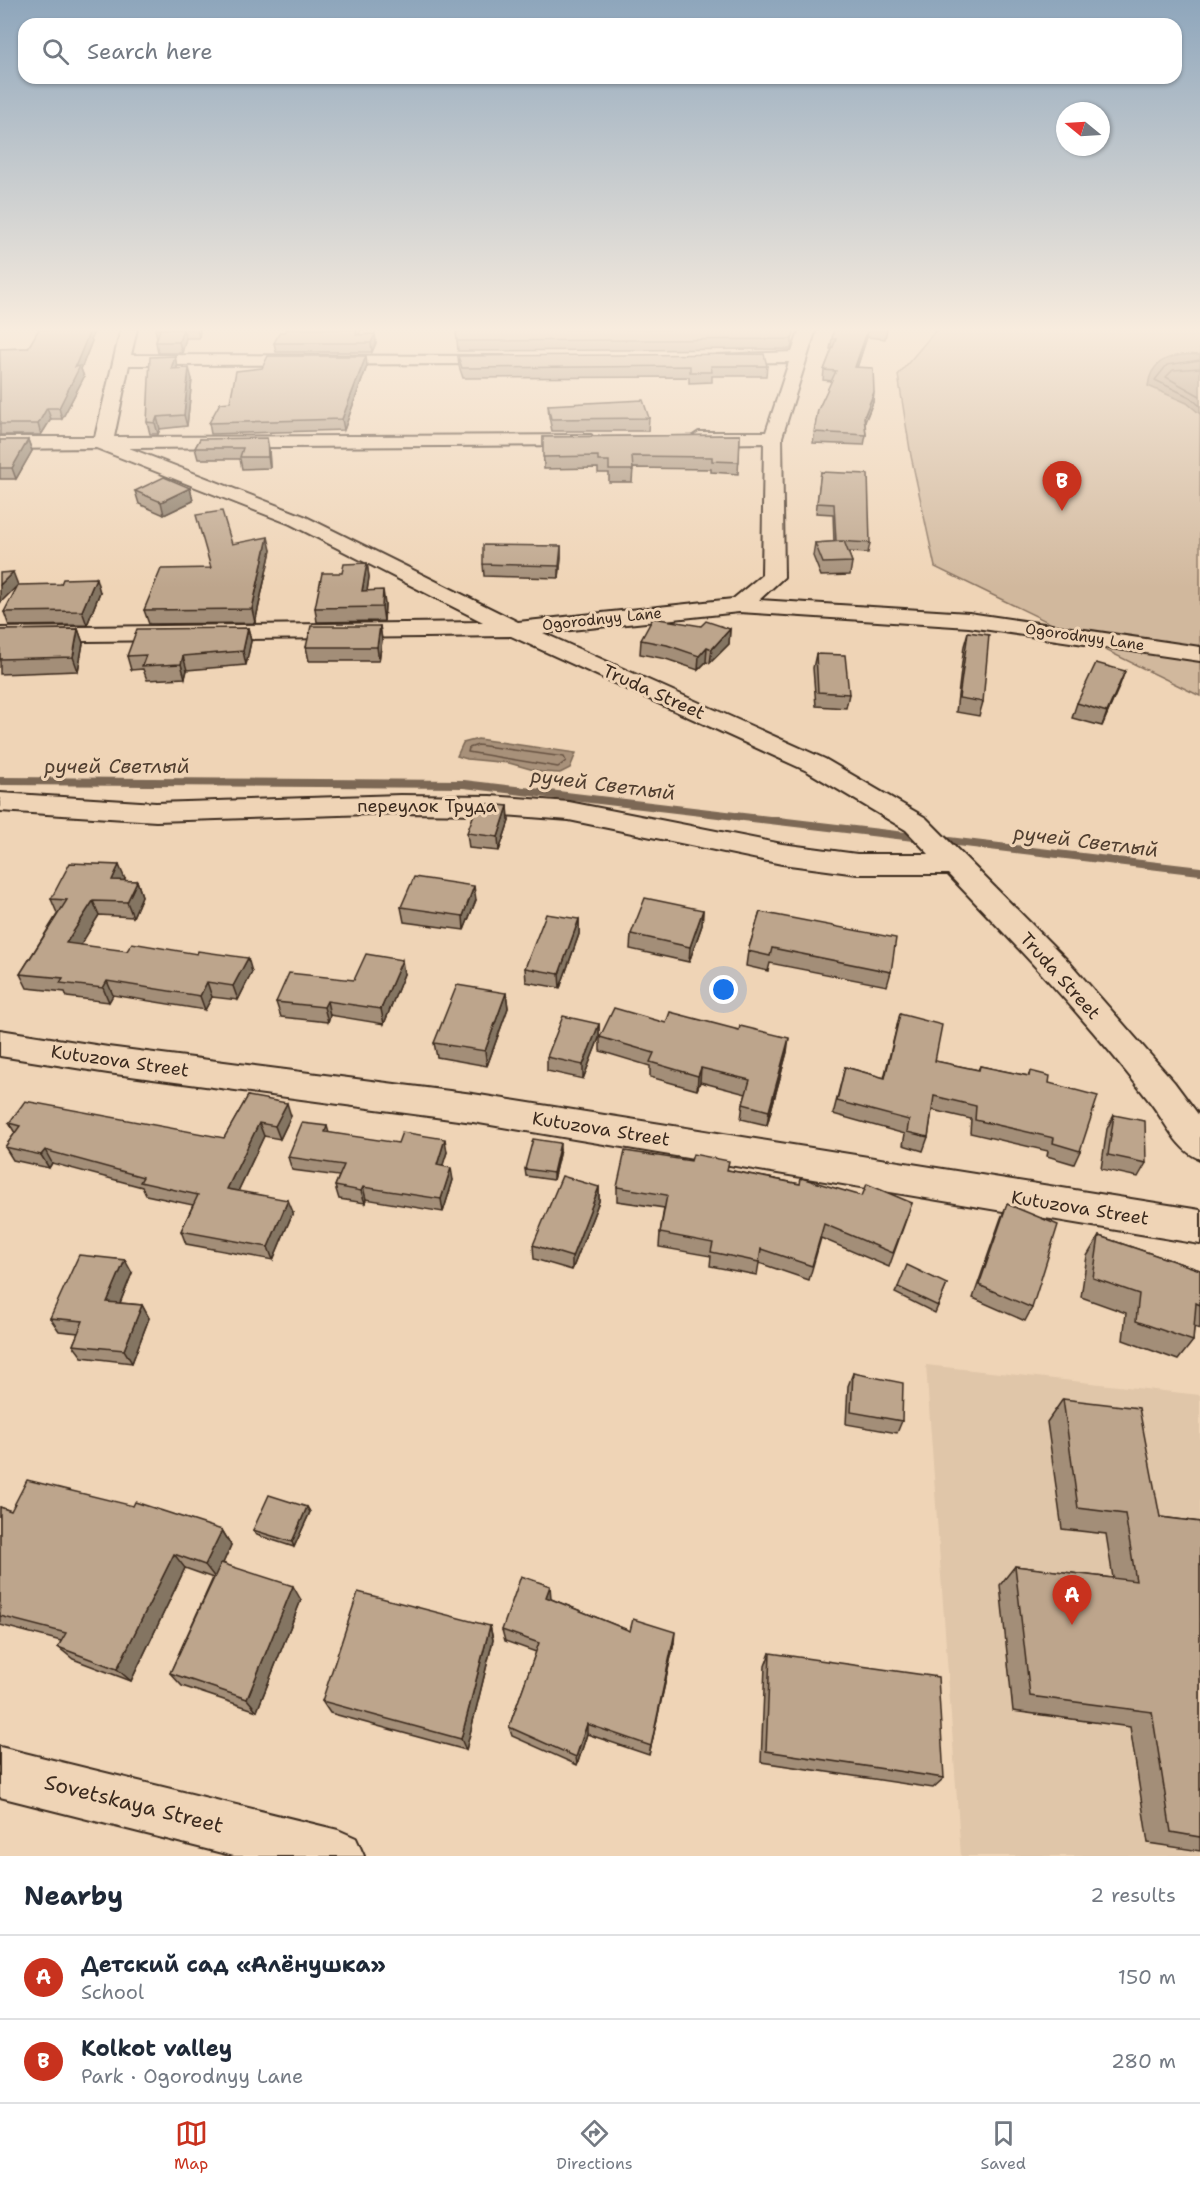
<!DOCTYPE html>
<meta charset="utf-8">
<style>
body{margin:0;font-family:"Shantell Sans",sans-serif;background:#f6f6f7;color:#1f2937}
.compass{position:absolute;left:1056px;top:102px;width:54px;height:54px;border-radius:50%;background:#fff;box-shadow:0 2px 4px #0004;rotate:288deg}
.you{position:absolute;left:724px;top:990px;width:21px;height:21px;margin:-15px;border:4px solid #fff;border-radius:50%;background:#1a73e8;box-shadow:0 0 0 9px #1a73e833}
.badge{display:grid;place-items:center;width:39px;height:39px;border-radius:50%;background:#c8321e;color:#fff;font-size:20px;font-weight:700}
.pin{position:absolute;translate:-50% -50px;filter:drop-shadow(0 2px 3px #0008)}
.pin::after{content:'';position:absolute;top:32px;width:21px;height:18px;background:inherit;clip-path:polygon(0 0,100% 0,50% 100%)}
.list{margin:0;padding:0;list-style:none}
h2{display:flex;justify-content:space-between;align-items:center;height:78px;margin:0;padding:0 24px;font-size:26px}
h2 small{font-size:20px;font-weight:400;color:#747a83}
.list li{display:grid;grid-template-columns:39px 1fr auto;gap:18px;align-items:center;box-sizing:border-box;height:84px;padding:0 24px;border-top:2px solid #e0e1e3}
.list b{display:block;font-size:22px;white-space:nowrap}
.list p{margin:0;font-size:20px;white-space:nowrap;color:#747a83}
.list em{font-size:20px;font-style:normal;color:#747a83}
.icon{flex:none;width:33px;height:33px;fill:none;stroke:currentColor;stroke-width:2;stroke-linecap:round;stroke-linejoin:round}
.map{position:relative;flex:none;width:1200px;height:1856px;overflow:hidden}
.search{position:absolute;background:#fff;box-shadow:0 2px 4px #0004;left:18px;right:18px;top:18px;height:66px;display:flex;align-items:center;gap:15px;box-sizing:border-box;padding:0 21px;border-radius:18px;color:#747a83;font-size:22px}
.sheet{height:246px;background:#fff}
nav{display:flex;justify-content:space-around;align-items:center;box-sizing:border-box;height:84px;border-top:2px solid #e0e1e3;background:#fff;font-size:16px;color:#747a83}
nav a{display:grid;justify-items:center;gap:3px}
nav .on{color:#c8321e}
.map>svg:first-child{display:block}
.built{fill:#e0c6a9}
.green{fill:#d1b89d;stroke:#86715e;stroke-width:1.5}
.water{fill:#a8917a;stroke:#7c6855;stroke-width:1.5}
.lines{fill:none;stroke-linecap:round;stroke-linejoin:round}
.shore{stroke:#675343;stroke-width:1.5}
.stream{stroke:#7c6855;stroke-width:8}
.minor-casing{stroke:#3b2a1e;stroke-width:4}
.minor{fill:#efd4b6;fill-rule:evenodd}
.wall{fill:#a38e78;stroke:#3b2a1e;stroke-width:1.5}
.shaded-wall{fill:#847462;stroke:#3b2a1e;stroke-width:1.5}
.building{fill:#bda58c;stroke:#3b2a1e;stroke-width:1.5}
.labels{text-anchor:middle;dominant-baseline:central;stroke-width:6;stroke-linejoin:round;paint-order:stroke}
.far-street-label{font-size:15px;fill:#3b2a1e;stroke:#efd4b6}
.street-label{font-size:18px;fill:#3b2a1e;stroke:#efd4b6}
.water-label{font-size:20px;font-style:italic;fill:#513f30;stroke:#efd4b6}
.near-street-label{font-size:21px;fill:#3b2a1e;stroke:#efd4b6}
</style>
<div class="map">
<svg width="1200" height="1856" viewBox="0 0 1200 1856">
<rect width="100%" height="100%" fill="#efd4b6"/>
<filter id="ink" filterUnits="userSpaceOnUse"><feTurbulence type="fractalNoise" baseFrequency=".0167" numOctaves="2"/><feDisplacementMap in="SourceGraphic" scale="12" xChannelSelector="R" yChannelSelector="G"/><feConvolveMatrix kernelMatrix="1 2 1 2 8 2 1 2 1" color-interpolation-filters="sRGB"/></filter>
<g filter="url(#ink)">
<path class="built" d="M926,1365L1200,1395V1856H961Z"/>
<path class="green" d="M937,329H1200V696L935,567L911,456L898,375Z"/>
<g class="water">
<path d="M1200,355V414L1187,403L1148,386C1151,358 1175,353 1200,355Z"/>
<path d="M478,739L576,753L570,768L560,773L541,772L509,763L467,759L457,756L463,743Z"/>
</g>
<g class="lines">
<g class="shore">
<path d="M1200,360L1167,365L1155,380L1190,397L1200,406"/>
<path d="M1200,368L1173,370L1166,377L1200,396"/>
<path d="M478,745L564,757L566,761L558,767L468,752L469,748Z"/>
</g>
<g class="stream">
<path d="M0,781L464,784L922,838"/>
<path d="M940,840L1200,871"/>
</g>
<defs>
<g id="minor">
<path d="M121,329H137L131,355L504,356L506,359L504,362L498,364L129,365L114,437L591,435L594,439L591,443L585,445L129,448L304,516L518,622L733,599L762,575L764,443L699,444L690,438L699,432H766L789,362L723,363L717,361L715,358L717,355L792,352L800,329H816L782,437L784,577L759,600L969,613L1200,647V661L969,627L739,612L543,633L825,759L926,818L1070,963L1174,1082L1200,1117V1159C1177,1151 1165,1121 1150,1102C1088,1021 1018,947 948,874H857L782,864L569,820L490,814L400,813L156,821L0,811V793L156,803L400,795L490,796L569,802L782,844L857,854H929L906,830L807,771L511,636L0,642V628L483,622L290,524L96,448L0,449V437H95Z"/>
<path d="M0,1030L108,1047L473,1094L1200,1210V1244L473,1122L108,1073L0,1056Z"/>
<path d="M0,1747L338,1830L356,1838L364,1856H234L0,1797Z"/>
</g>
</defs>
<use href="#minor" class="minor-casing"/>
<use href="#minor" class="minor"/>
</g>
<g class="wall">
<path d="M155,329H200L199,338H186L182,353H158L156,342L157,337Z"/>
<path d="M361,329L359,335L375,334L376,343L372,352H276L274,343Z"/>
<path d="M792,329V344L791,349L458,351L456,330Z"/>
<path d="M834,329H887L885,339L867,337L857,367L873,402L865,422L866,435L864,445L813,443L818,410L832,381L823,380L824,370L832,349H830Z"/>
<path d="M91,338L92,341L81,369L84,377L62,419H51L41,435H0V349L28,348Z"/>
<path d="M175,356L177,369L192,379L187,426L160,429L158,434H150L147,422Z"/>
<path d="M458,356L767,366L766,376H712V382L689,383V377L463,378L459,366Z"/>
<path d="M367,366L344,430L211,434L209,423L230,402Z"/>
<path d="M548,405L649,418L648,431H552L549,417Z"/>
<path d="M740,435L738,474L711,472V469L633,468L632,482H609V473H598V468L544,469L543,437Z"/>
<path d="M200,439L269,449L270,468L242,469L240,459H198L195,448Z"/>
<path d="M0,440H28L32,451L16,479H0Z"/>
<path d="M821,472L870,543L868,553L848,552L852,562L850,575L821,576L813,556L815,543L834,542L833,514L816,513Z"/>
<path d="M190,488L193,501L164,515L139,504L135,491Z"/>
<path d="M232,544L271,550L255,623L149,624L144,610L211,568Z"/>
<path d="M561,546V558L559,578L484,576L483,564Z"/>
<path d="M367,563L369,577L367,591L385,604L384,621L317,622L315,608L342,573Z"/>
<path d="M100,592L87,625L9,626L4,612Z"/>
<path d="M380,626L382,640L379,661H309L306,647Z"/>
<path d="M701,626L730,629L729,644L710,663L706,662L698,670L666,659L640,654L641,640Z"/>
<path d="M248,628L251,641L246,665L187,670L185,678L147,680L143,669L131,670L127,656Z"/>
<path d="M78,629L83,643L78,671L0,674V630Z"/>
<path d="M968,632L983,702L979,716L956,712L964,646Z"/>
<path d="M816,654L849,694L846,708L816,706L813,668Z"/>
<path d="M1125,671L1102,726L1072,718L1077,703Z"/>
<path d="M508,806L509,821L499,851L469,848L467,833Z"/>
<path d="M125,879L124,881H137L142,896L133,917L99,915L80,945L252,972L238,1000L212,997L205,1010L113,995L109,1002L67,997L65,992L27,988L20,974L58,913H57L51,899Z"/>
<path d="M476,900L464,930L404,922L401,907Z"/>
<path d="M703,910L702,925L689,962L630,949L631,934Z"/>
<path d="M760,912L891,972L887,986L770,963L768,971L746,966L748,951Z"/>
<path d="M579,919V934L560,988L526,982L525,968Z"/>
<path d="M404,974L384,1024L330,1015L328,1022L281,1017L276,1002Z"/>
<path d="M506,993L508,1008L487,1066L437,1057L434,1043Z"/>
<path d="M900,1014L935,1061L978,1070L980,1066L1028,1076L1030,1071L1049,1083L1080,1151L1074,1164L1047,1156L1048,1151L970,1133L971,1119L932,1110L928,1137L923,1151L903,1145L905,1134L833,1114L845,1067L884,1078Z"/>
<path d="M666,1023L739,1030L787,1052L767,1125L741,1119L743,1104L746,1094L700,1082L697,1090L650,1077V1066L600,1051V1037Z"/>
<path d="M599,1024V1038L583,1079L547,1071V1057Z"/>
<path d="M248,1096L291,1116L280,1139L264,1136L238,1191L293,1212L273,1260L186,1244L181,1231L193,1205L146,1195L142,1187L52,1163L49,1168L13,1160L5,1147L15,1133L9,1123L224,1138Z"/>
<path d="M1114,1115L1146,1163L1138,1177L1101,1169L1107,1129Z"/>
<path d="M327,1126L329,1133L447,1152L442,1166L453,1180L443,1212L366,1199L365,1203L339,1199L335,1186L339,1176L292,1170L288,1157Z"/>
<path d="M560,1150L553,1180L526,1176L525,1169Z"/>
<path d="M728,1170L862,1196L912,1203L889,1267L821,1238L809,1280L759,1263L757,1275L710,1266L711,1256L659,1247L660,1233L664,1208L617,1201V1187Z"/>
<path d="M599,1187V1201L572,1270L534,1259L533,1245Z"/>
<path d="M1007,1204L1032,1308L1025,1321L973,1298L1001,1218Z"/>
<path d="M1099,1236L1200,1270V1329L1194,1327L1193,1341L1178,1360L1123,1340L1126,1313L1081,1297L1087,1256Z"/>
<path d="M132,1273L120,1303L142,1305L149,1318L132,1363L82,1357L73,1345L78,1333L59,1331L50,1318Z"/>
<path d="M947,1284L935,1313L895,1293L898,1287Z"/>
<path d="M853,1373L902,1421L897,1433L846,1424L848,1386Z"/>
<path d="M1063,1399L1160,1517L1200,1522V1851L1148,1843L1130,1727L1013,1711L1000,1585L1015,1566L1113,1578L1106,1534L1062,1529L1047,1422Z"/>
<path d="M0,1507L11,1511L222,1530L231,1545L223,1563L301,1600L257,1711L182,1686L170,1673L213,1578L185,1568L131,1681L73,1659L58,1647L61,1641L0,1625Z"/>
<path d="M307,1507L310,1512L294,1547L257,1535L253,1530Z"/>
<path d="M551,1599L630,1631L674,1643L649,1755L587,1734L577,1765L512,1736L509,1727L536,1652L505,1641L502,1630Z"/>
<path d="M490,1626L493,1640L466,1750L330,1713L322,1701Z"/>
<path d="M770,1653L944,1778L933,1788L761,1762L765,1666Z"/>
</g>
<g class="shaded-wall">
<path d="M88,329H96L91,338L92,341L81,369L84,377L62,419L59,408Z"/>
<path d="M183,329L186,338L182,353L179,342Z"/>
<path d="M197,329H200L199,338Z"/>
<path d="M357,329H361L357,344L356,335Z"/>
<path d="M868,329L867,337L854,377L855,367Z"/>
<path d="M375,334L376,343L372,352L371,343Z"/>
<path d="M175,356L177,367L174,380L171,369Z"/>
<path d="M366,356L367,366L344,430L342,419Z"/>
<path d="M189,368L192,379L187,426L184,415Z"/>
<path d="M874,392L873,402L862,428L864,417Z"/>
<path d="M47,408L51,419L41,435L38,424Z"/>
<path d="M157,417L160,429L158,434L155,423Z"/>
<path d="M267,438L269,449L270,468L268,457Z"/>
<path d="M28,440L32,451L16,479L12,468Z"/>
<path d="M190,488L193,501L164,515L161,502Z"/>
<path d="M268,537L271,550L255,623L252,609Z"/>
<path d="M561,546V558L559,578V566Z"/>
<path d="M367,563L369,577L365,605L362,591Z"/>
<path d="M13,572L18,585L0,603V585Z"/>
<path d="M96,578L100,592L87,625L82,611Z"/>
<path d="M383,590L385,604L384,621L382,607Z"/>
<path d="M380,626L382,640L379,661L377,647Z"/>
<path d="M248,628L251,641L246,665L243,651Z"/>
<path d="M78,629L83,643L78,671L73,657Z"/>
<path d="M730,629L729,644L710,663L712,649Z"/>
<path d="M707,647L706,662L698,670L699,656Z"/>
<path d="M183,656L187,670L185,678L181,664Z"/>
<path d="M1125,671L1120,685L1102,726L1107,712Z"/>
<path d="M508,806L509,821L499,851L498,837Z"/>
<path d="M119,865L125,879L117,895L112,880Z"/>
<path d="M137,881L142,896L133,917L127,902Z"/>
<path d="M474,886L476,900L464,930L463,916Z"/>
<path d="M93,901L99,915L73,958L66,943Z"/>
<path d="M703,910L702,925L689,962L690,947Z"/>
<path d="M579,919V934L560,988L559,974Z"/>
<path d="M248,958L252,972L238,1000L233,986Z"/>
<path d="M402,960L404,974L384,1024L381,1009Z"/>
<path d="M107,981L113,995L109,1002L103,988Z"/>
<path d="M207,982L212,997L205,1010L200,996Z"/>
<path d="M506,993L508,1008L487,1066L485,1051Z"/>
<path d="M327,1001L330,1015L328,1022L324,1007Z"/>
<path d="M599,1024V1038L583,1079V1065Z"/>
<path d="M789,1038L787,1052L767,1125L769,1111Z"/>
<path d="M701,1068L700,1082L697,1090L698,1076Z"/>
<path d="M287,1103L291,1116L280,1139L275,1126Z"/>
<path d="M259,1123L264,1136L233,1202L227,1189Z"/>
<path d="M445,1139L447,1152L439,1178L437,1165Z"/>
<path d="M560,1143V1150L553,1180V1173Z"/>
<path d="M45,1150L52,1163L49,1168L41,1155Z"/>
<path d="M451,1168L453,1180L443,1212L441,1199Z"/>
<path d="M363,1187L366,1199L365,1203L361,1191Z"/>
<path d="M599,1187V1201L572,1270V1257Z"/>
<path d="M288,1200L293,1212L273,1260L268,1247Z"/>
<path d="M125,1260L132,1273L115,1315L107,1302Z"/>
<path d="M142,1305L149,1318L132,1363L124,1350Z"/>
<path d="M307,1507L310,1512L294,1547L292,1542Z"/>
<path d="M222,1530L231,1545L216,1579L205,1565Z"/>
<path d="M174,1554L185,1568L131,1681L117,1669Z"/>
<path d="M293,1586L301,1600L257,1711L247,1699Z"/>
<path d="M550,1586L551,1598L547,1608L546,1597Z"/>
<path d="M490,1626L493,1640L466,1750L461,1739Z"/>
<path d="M675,1632L674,1643L649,1755L651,1746Z"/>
<path d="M587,1724V1734L577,1765L576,1757Z"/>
</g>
<g class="building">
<path d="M39,329H88L87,331H90L75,367L80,366L59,408H47L38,424H0V349L28,348Z"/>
<path d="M160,329H183L179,342H156Z"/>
<path d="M287,329H357L356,335L375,334L371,343H274L280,332H285Z"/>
<path d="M479,329H792L794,334L792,339L457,341L456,330Z"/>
<path d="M834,329H868L855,367L873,368L874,392L864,417L866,435L814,432L818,410L836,371L824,370L836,339H832Z"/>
<path d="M764,354L767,366H711L712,372H690V366L462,368L458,356Z"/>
<path d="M175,356L171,369L189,368L184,415L157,417L155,423L147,422L150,357Z"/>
<path d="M268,356H366L342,419L209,423L220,403L230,402L236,371L262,368Z"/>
<path d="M643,400L649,418L551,419L548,405Z"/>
<path d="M740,435L739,462L712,461V457L632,456L633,470H609V461H598V456L543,457V437Z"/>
<path d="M267,438L268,457H240L243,448H195L200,439Z"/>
<path d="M0,440H28L12,468H0Z"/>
<path d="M821,472L868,474L870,543L836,541L834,504L817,503Z"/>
<path d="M164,477L190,488L161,502L135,491Z"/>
<path d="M222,511L232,544L268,537L252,609L144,610L161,569L211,568L196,515Z"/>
<path d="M844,541L852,562L823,563L815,543Z"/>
<path d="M483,545L561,546L559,566L483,564Z"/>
<path d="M367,563L362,591L383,590L382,607L315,608L322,573H342L344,564Z"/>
<path d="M13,572L0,585V573Z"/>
<path d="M96,578L82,611L4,612L18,585L61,584L63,579Z"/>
<path d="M653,618L701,626L706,621L730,629L712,649L707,647L699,656L667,645L641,640Z"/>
<path d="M311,626H380L377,647H306Z"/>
<path d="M248,628L243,651L183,656L181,664L142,666L146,655L127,656L137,629Z"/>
<path d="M78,629L73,657L0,659V630Z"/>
<path d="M968,632L989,635L983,702L959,698Z"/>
<path d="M816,654L845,655L849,694L818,692Z"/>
<path d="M1096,663L1125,671L1107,712L1077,703Z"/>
<path d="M478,803L508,806L498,837L467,833Z"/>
<path d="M70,863L119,865L112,880L137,881L127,902L93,901L66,943L127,951L132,943L197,954L198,951L248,958L233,986L207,982L200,996L107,981L103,988L60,983L63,978L20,974L67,900L51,899Z"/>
<path d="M414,877L474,886L463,916L401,907Z"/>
<path d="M645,898L703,910L690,947L631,934Z"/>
<path d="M760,912L896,938L891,972L772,948L770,956L748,951Z"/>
<path d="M546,914L579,919L559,974L525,968Z"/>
<path d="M366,954L402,960L381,1009L327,1001L324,1007L276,1002L289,973L354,980Z"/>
<path d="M457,985L506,993L485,1051L434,1043Z"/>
<path d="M614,1008L666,1023L670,1012L739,1030L740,1026L789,1038L769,1111L743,1104L750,1080L701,1068L698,1076L650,1062L654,1053L600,1037Z"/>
<path d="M900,1014L942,1025L935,1061L979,1070L980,1066L1029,1076L1030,1071L1050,1076L1049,1083L1098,1096L1080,1151L1053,1143L1054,1138L975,1120L976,1106L934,1096L928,1137L907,1132L909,1120L837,1101L845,1067L885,1078Z"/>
<path d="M563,1016L599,1024L583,1065L547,1057Z"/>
<path d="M248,1096L287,1103L275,1126L259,1123L227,1189L288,1200L268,1247L181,1231L198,1195L140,1182L143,1177L45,1150L41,1155L5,1147L20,1126L9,1123L25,1101L224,1138Z"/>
<path d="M1114,1115L1145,1121L1146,1163L1108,1155Z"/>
<path d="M302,1123L327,1126L325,1132L398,1143L402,1132L445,1139L437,1165L451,1168L441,1199L363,1187L361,1191L335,1186L344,1165L288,1157Z"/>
<path d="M533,1139L560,1143L553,1173L525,1169Z"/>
<path d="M625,1151L691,1161L693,1154L729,1161L727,1170L800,1184L801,1178L862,1196L867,1184L912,1203L893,1253L824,1224L812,1266L761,1249L759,1262L711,1252L713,1243L660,1233L667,1195L617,1187Z"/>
<path d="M562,1176L599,1187L572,1257L533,1245Z"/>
<path d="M1007,1204L1058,1225L1032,1308L979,1285Z"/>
<path d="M1099,1236L1200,1270V1305L1196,1303L1193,1341L1136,1321L1139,1294L1093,1278Z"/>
<path d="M79,1255L125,1260L107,1302L142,1305L124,1350L73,1345L83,1321L50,1318Z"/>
<path d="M907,1265L947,1284L938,1306L898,1287Z"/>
<path d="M853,1373L903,1383L902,1421L851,1412Z"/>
<path d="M1063,1399L1139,1408L1160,1517L1200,1522V1837L1171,1832L1152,1712L1030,1696L1015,1566L1136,1581L1125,1514L1078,1508Z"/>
<path d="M27,1480L133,1506L135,1502L222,1530L205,1565L174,1554L117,1669L58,1647L66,1633L0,1616V1507L11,1511Z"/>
<path d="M269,1495L307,1507L292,1542L253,1530Z"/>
<path d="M221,1563L293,1586L247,1699L170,1673Z"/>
<path d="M521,1576L550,1586L546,1597L630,1631L633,1619L675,1632L651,1746L587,1724L576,1757L509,1727L539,1643L502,1630Z"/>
<path d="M358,1592L490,1626L461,1739L322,1701Z"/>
<path d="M770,1653L938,1677L944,1778L766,1751Z"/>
</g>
</g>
<linearGradient id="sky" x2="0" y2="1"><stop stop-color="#8ea6bc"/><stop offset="0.56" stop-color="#f8ecde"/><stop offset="1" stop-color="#f8ecde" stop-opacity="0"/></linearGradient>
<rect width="1200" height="588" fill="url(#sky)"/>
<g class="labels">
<g class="far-street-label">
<text transform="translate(602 619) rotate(-6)">Ogorodnyy Lane</text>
<text transform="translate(1085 637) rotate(8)">Ogorodnyy Lane</text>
</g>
<g class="street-label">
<text transform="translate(654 692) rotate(24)">Truda Street</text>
<text x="427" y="806">переулок Труда</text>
<text transform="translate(1060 976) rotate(48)">Truda Street</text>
<text transform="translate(120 1061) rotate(8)">Kutuzova Street</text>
<text transform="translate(601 1129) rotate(9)">Kutuzova Street</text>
<text transform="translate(1080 1208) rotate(9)">Kutuzova Street</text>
</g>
<g class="water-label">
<text x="117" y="766">ручей Светлый</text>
<text transform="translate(603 784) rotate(7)">ручей Светлый</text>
<text transform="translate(1086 841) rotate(7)">ручей Светлый</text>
</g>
<g class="near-street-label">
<text transform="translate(134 1804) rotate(14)">Sovetskaya Street</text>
</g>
</g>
</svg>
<svg class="compass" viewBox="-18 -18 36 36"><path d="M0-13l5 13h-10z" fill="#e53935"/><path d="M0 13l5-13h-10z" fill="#747a83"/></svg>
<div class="you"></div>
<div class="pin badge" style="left:1072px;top:1625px">A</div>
<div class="pin badge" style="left:1062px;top:511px">B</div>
<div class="search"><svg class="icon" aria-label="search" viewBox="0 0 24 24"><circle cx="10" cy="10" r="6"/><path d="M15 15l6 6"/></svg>Search here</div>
</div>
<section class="sheet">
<h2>Nearby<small>2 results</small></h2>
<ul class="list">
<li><span class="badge">A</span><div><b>Детский сад «Алёнушка»</b><p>School</p></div><em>150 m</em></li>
<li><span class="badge">B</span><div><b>Kolkot valley</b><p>Park · Ogorodnyy Lane</p></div><em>280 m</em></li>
</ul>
</section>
<nav>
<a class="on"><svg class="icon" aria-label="map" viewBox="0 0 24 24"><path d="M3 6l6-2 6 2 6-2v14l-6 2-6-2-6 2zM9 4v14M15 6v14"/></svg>Map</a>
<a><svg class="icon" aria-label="directions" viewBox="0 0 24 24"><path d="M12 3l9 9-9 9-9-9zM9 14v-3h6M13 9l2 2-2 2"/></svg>Directions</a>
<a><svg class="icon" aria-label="saved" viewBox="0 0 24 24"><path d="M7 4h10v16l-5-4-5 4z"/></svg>Saved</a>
</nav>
